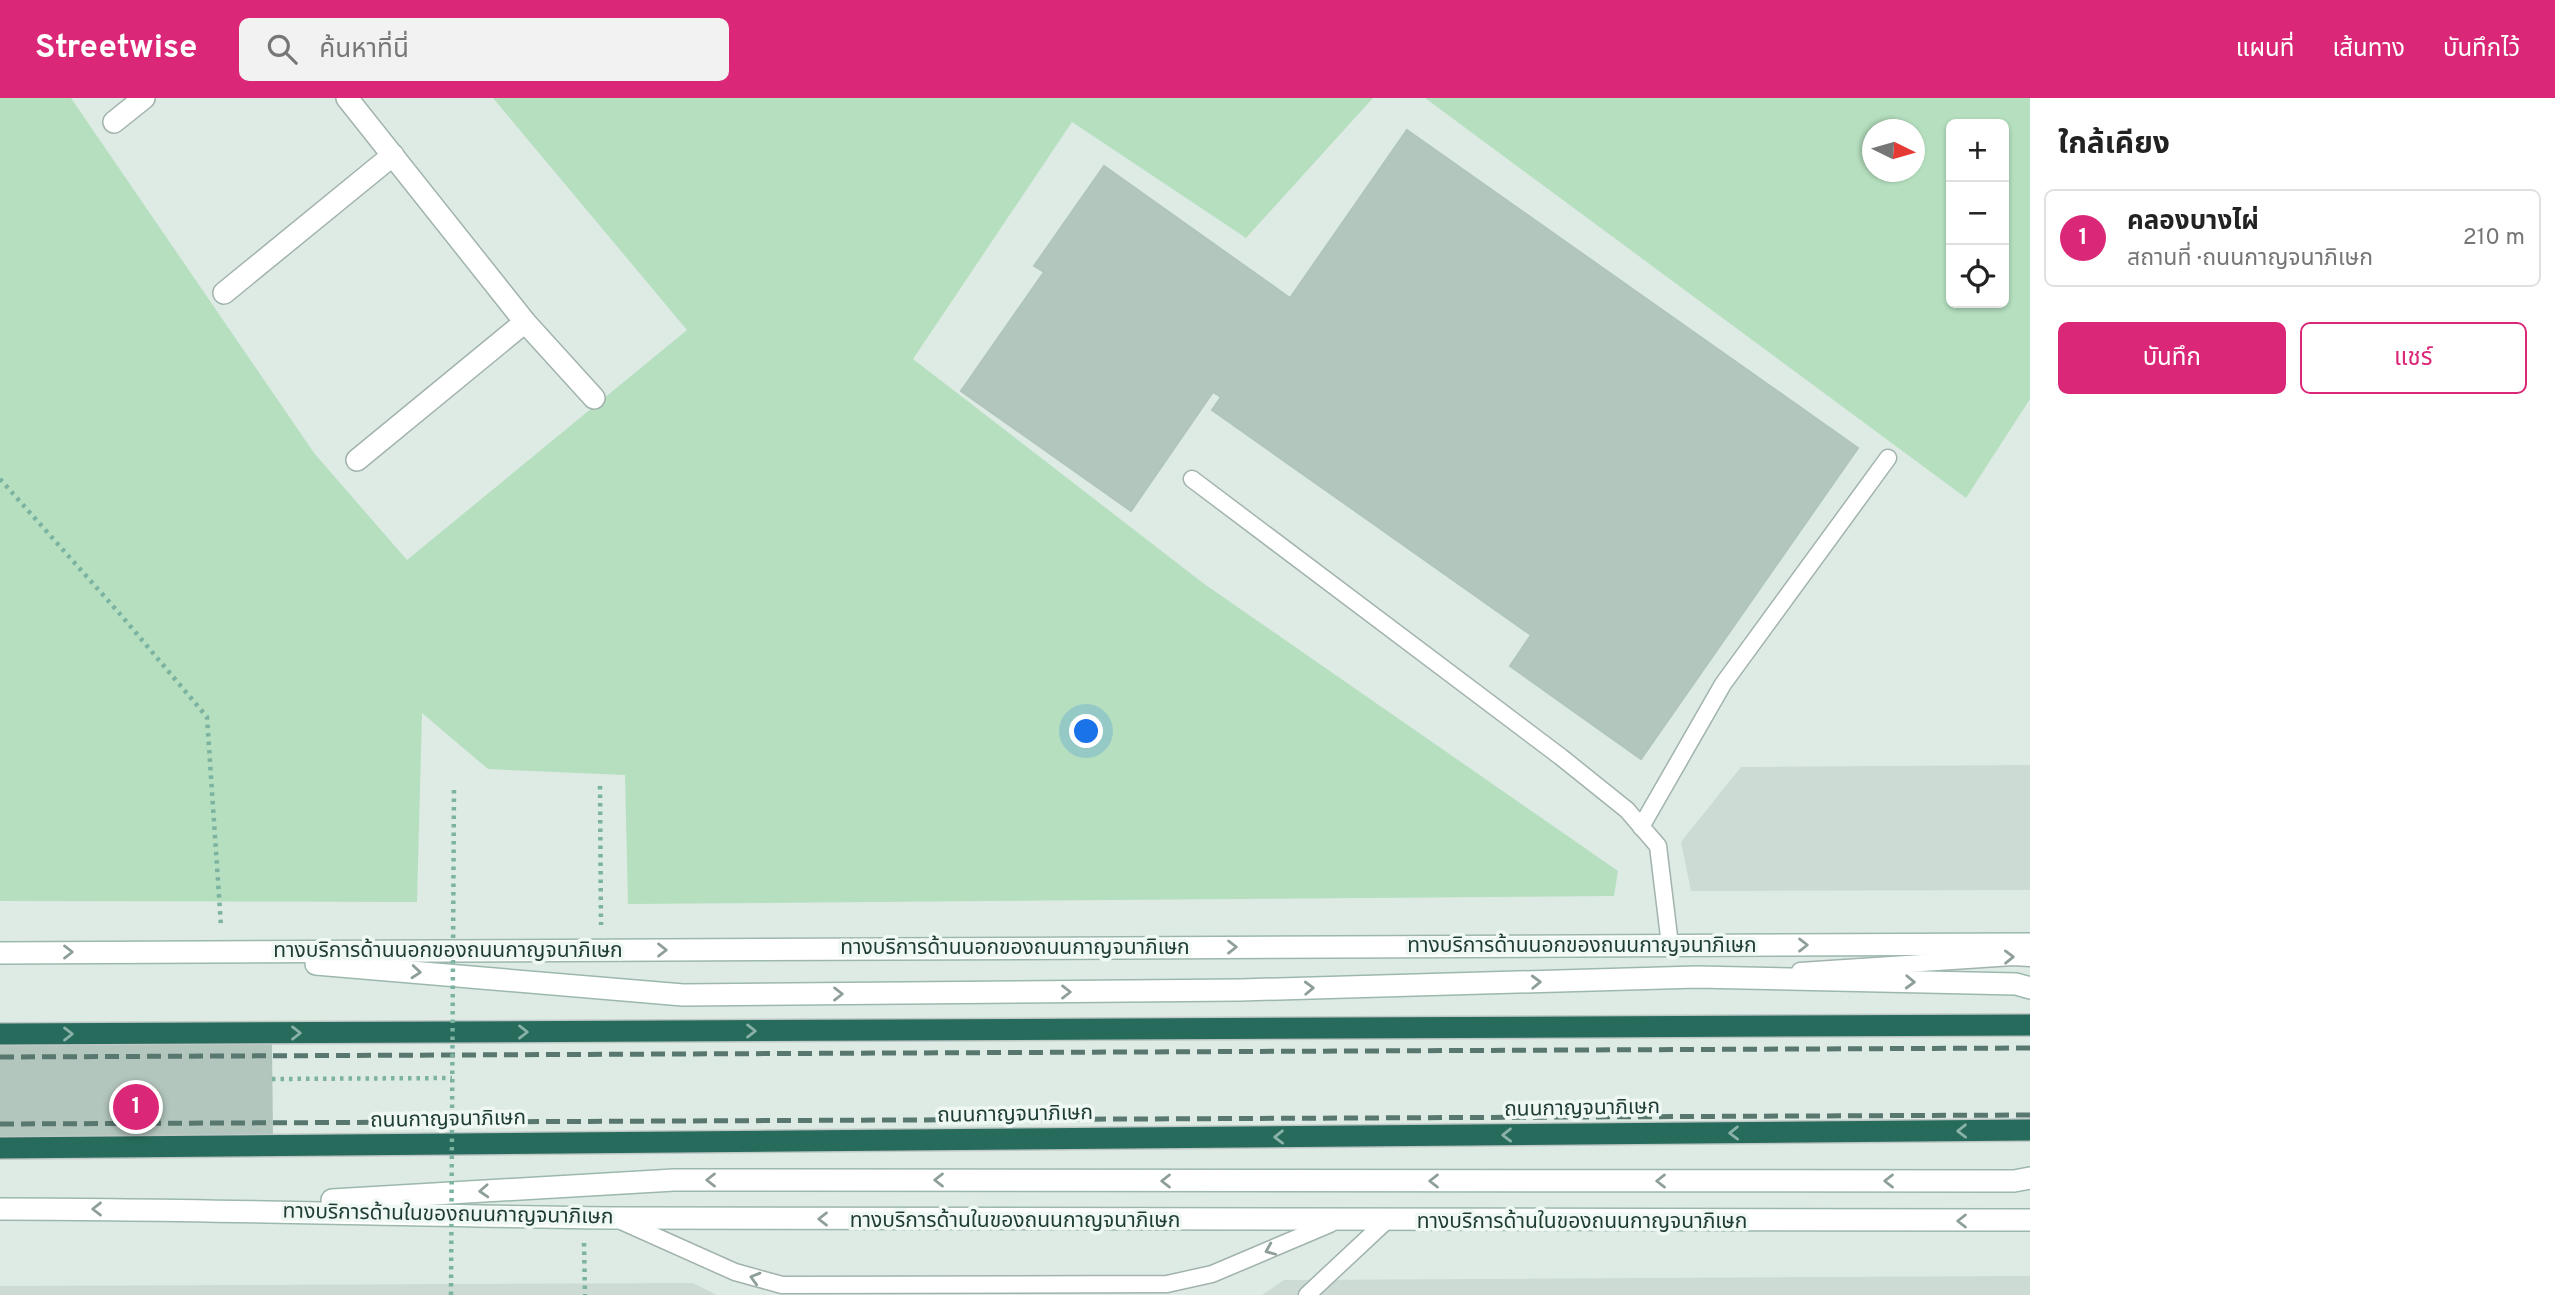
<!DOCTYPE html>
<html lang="th">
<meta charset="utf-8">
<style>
body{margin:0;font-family:Overpass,"Noto Sans Thai",sans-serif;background:#f2f2f2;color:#222}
.controls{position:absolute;right:21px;top:21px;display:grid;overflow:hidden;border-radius:10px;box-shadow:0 2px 5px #0004}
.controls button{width:63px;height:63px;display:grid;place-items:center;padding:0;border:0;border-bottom:2px solid #e0e0e0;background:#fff;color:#222;font:35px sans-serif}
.compass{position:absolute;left:1862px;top:21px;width:63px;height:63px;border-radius:50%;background:#fff;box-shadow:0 2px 5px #0004;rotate:95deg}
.you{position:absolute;left:1087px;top:634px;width:24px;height:24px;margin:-18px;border:5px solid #fff;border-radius:50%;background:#1a73e8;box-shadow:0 0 0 10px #1a73e833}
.badge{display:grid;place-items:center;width:46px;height:46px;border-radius:50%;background:#db2777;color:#fff;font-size:23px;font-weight:700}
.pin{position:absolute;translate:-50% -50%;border:4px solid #fff;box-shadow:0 2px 7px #0006}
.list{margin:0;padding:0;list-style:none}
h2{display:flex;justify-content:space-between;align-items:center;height:91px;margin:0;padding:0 28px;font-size:30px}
h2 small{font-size:23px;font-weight:400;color:#767676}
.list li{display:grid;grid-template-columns:46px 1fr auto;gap:21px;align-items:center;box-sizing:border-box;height:98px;margin:0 14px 14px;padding:0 14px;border:2px solid #e0e0e0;border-radius:10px}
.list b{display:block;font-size:26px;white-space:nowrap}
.list p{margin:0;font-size:23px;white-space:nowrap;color:#767676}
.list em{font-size:23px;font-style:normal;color:#767676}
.actions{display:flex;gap:14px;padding:21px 28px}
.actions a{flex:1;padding:16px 0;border:2px solid #db2777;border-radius:10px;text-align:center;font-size:24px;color:#db2777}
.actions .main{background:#db2777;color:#fff}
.icon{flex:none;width:38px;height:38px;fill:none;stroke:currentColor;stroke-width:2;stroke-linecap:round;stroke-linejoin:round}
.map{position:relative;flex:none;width:2030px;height:1197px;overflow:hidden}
header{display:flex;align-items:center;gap:42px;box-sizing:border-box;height:98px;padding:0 35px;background:#db2777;color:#fff}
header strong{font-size:33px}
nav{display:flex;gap:38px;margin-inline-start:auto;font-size:24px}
.search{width:490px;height:63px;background:#f2f2f2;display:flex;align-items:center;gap:18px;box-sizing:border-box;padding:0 24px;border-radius:10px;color:#767676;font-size:26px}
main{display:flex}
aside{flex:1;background:#fff}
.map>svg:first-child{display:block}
.built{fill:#ccdbd4}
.green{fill:#b5dfbf;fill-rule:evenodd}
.building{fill:#b3c6be;stroke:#b0c5bc;stroke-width:2}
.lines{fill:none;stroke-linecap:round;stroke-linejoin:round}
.lane-casing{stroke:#a1b3ac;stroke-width:19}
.street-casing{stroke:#a1b3ac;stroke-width:24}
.secondary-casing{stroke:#9cb8ad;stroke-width:24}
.highway-casing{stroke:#c0c8c6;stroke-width:24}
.path{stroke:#7bb2a0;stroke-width:4.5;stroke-dasharray:3.5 5;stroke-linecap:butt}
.lane{stroke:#fff;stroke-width:16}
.street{stroke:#fff;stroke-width:21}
.secondary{stroke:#fff;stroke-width:21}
.highway{stroke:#276b5c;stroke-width:21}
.rail{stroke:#58786f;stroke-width:5;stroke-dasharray:14 7;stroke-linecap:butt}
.path-bridge{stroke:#7bb2a0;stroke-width:4.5;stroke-dasharray:3.5 5;stroke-linecap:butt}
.oneway{stroke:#8e9e9a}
.oneway2{stroke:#8bb2a8}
.labels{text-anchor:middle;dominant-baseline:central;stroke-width:7;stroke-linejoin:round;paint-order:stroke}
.street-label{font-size:21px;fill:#1e3c34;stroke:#eff8f3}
</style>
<header>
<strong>Streetwise</strong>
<div class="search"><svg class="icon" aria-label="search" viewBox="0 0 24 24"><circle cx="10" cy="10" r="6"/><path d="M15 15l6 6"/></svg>ค้นหาที่นี่</div>
<nav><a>แผนที่</a><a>เส้นทาง</a><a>บันทึกไว้</a></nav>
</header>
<main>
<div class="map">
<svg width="2030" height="1197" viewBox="0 0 2030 1197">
<rect width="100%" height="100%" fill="#deebe5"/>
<g class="built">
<path d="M2030,667V792L1691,793L1681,744L1741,669Z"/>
<path d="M2030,1178V1197H1262L1284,1182Z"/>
<path d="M693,1185L717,1197H0V1188Z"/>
</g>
<g class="green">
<path d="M0,0H71L314,355L407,462L687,232L493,0H1373L1246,140L1072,24L913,261L1203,485L1618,773L1614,798L628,806L625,677L488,671L422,615L417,804L0,803Z"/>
<path d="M1425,0H2030V301L1966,400ZM2004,26V205H1951V26ZM1872,32H1914V74H1872Z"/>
</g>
<g class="building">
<path d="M1407,32L1858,350L1641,661L1510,568L1531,537L1212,312L1221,299L1213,294L1131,413L961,293L1044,174L1034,168L1104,68L1290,200Z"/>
<path d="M271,946L272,1038L0,1039V947Z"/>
</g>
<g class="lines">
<defs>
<g id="lane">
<path d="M1192,381L1561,659L1627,712L1658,748L1670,847"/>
<path d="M1641,729L1723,586L1888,360"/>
<path d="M1800,873L2013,859L2030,860"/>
<path d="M621,1123L735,1174L782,1187L1167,1186L1212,1176L1330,1126"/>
<path d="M1307,1197L1384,1125"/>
</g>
<g id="street">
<path d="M347,0L525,224L594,300"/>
<path d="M114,24L144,0"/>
<path d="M224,195L393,57"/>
<path d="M357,362L525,224"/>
</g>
<g id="secondary">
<path d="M0,855L2030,846"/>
<path d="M316,866L683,897L1240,892L1697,879L2016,886L2030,890"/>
<path d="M332,1102L674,1082L2014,1083L2030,1080"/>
<path d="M0,1111C207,1111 415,1118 622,1120C1092,1124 1561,1124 2030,1122"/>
</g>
<g id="highway">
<path d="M0,936L2030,927"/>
<path d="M0,1050L2030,1032"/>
</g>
</defs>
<use href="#lane" class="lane-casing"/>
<use href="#street" class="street-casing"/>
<use href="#secondary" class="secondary-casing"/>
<use href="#highway" class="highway-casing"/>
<g class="path">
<path d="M0,381L120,516L207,619L221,828"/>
<path d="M600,688L601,827"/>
<path d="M272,981L452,980"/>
<path d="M584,1145L585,1197"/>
</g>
<use href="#lane" class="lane"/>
<use href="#street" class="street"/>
<use href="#secondary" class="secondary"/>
<use href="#highway" class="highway"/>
<g class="rail">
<path d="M0,959L2030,950"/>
<path d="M0,1026L2030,1017"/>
</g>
<path class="path-bridge" d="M451,1197L454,690"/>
</g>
<defs><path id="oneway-chevron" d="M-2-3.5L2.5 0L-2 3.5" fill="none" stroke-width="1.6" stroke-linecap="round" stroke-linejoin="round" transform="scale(1.75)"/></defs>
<g class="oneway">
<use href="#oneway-chevron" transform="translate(1803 847)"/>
<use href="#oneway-chevron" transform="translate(1232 849)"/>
<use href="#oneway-chevron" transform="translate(662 852)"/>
<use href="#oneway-chevron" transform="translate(68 854)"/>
<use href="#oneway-chevron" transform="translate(2009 859) rotate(-1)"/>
<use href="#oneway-chevron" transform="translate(416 874) rotate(5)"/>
<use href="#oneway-chevron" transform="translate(1536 884) rotate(-2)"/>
<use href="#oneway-chevron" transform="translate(1910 884) rotate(2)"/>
<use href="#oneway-chevron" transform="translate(1309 890) rotate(-2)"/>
<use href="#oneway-chevron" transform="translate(1066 894)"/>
<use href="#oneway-chevron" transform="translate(838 896)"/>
<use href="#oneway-chevron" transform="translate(711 1082) rotate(-180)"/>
<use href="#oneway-chevron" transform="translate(939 1082) rotate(-180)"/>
<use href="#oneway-chevron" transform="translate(1166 1083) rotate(-180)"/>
<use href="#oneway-chevron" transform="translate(1434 1083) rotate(180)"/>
<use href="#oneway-chevron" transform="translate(1661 1083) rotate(180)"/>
<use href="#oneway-chevron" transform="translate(1889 1083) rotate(-180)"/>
<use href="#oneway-chevron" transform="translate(484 1093) rotate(177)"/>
<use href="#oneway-chevron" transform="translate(97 1111) rotate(-180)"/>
<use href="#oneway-chevron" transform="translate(823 1121) rotate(-180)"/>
<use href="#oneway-chevron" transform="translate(1962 1123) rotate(180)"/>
<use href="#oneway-chevron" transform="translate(1270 1152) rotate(157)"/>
<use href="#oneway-chevron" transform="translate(755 1180) rotate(-164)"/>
</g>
<g class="oneway2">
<use href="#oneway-chevron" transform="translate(751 933)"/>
<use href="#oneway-chevron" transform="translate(523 934)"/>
<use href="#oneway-chevron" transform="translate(296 935)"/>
<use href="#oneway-chevron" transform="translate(68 936)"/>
<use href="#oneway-chevron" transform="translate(1962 1033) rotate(179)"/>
<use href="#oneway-chevron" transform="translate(1734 1035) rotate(179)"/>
<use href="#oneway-chevron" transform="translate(1507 1037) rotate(179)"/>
<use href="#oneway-chevron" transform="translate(1279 1039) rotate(179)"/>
</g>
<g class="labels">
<g class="street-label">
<text x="1582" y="848">ทางบริการด้านนอกของถนนกาญจนาภิเษก</text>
<text x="1015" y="850">ทางบริการด้านนอกของถนนกาญจนาภิเษก</text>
<text x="448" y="853">ทางบริการด้านนอกของถนนกาญจนาภิเษก</text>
<text transform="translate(1582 1011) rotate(-1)">ถนนกาญจนาภิเษก</text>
<text transform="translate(1015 1017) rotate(-1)">ถนนกาญจนาภิเษก</text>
<text transform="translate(448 1022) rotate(-1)">ถนนกาญจนาภิเษก</text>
<text transform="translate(448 1117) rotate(1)">ทางบริการด้านในของถนนกาญจนาภิเษก</text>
<text x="1015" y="1123">ทางบริการด้านในของถนนกาญจนาภิเษก</text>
<text x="1582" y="1124">ทางบริการด้านในของถนนกาญจนาภิเษก</text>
</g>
</g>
</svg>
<div class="controls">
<button>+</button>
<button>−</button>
<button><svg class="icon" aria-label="locate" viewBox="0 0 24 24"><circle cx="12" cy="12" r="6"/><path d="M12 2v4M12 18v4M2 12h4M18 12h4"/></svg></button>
</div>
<svg class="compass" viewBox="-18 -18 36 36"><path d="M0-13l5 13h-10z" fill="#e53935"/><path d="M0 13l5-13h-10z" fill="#767676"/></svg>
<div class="you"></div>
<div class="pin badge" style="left:136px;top:1009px">1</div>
</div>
<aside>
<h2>ใกล้เคียง<small></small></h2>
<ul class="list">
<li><span class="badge">1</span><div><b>คลองบางไผ่</b><p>สถานที่ · ถนนกาญจนาภิเษก</p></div><em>210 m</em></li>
</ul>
<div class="actions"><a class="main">บันทึก</a><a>แชร์</a></div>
</aside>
</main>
